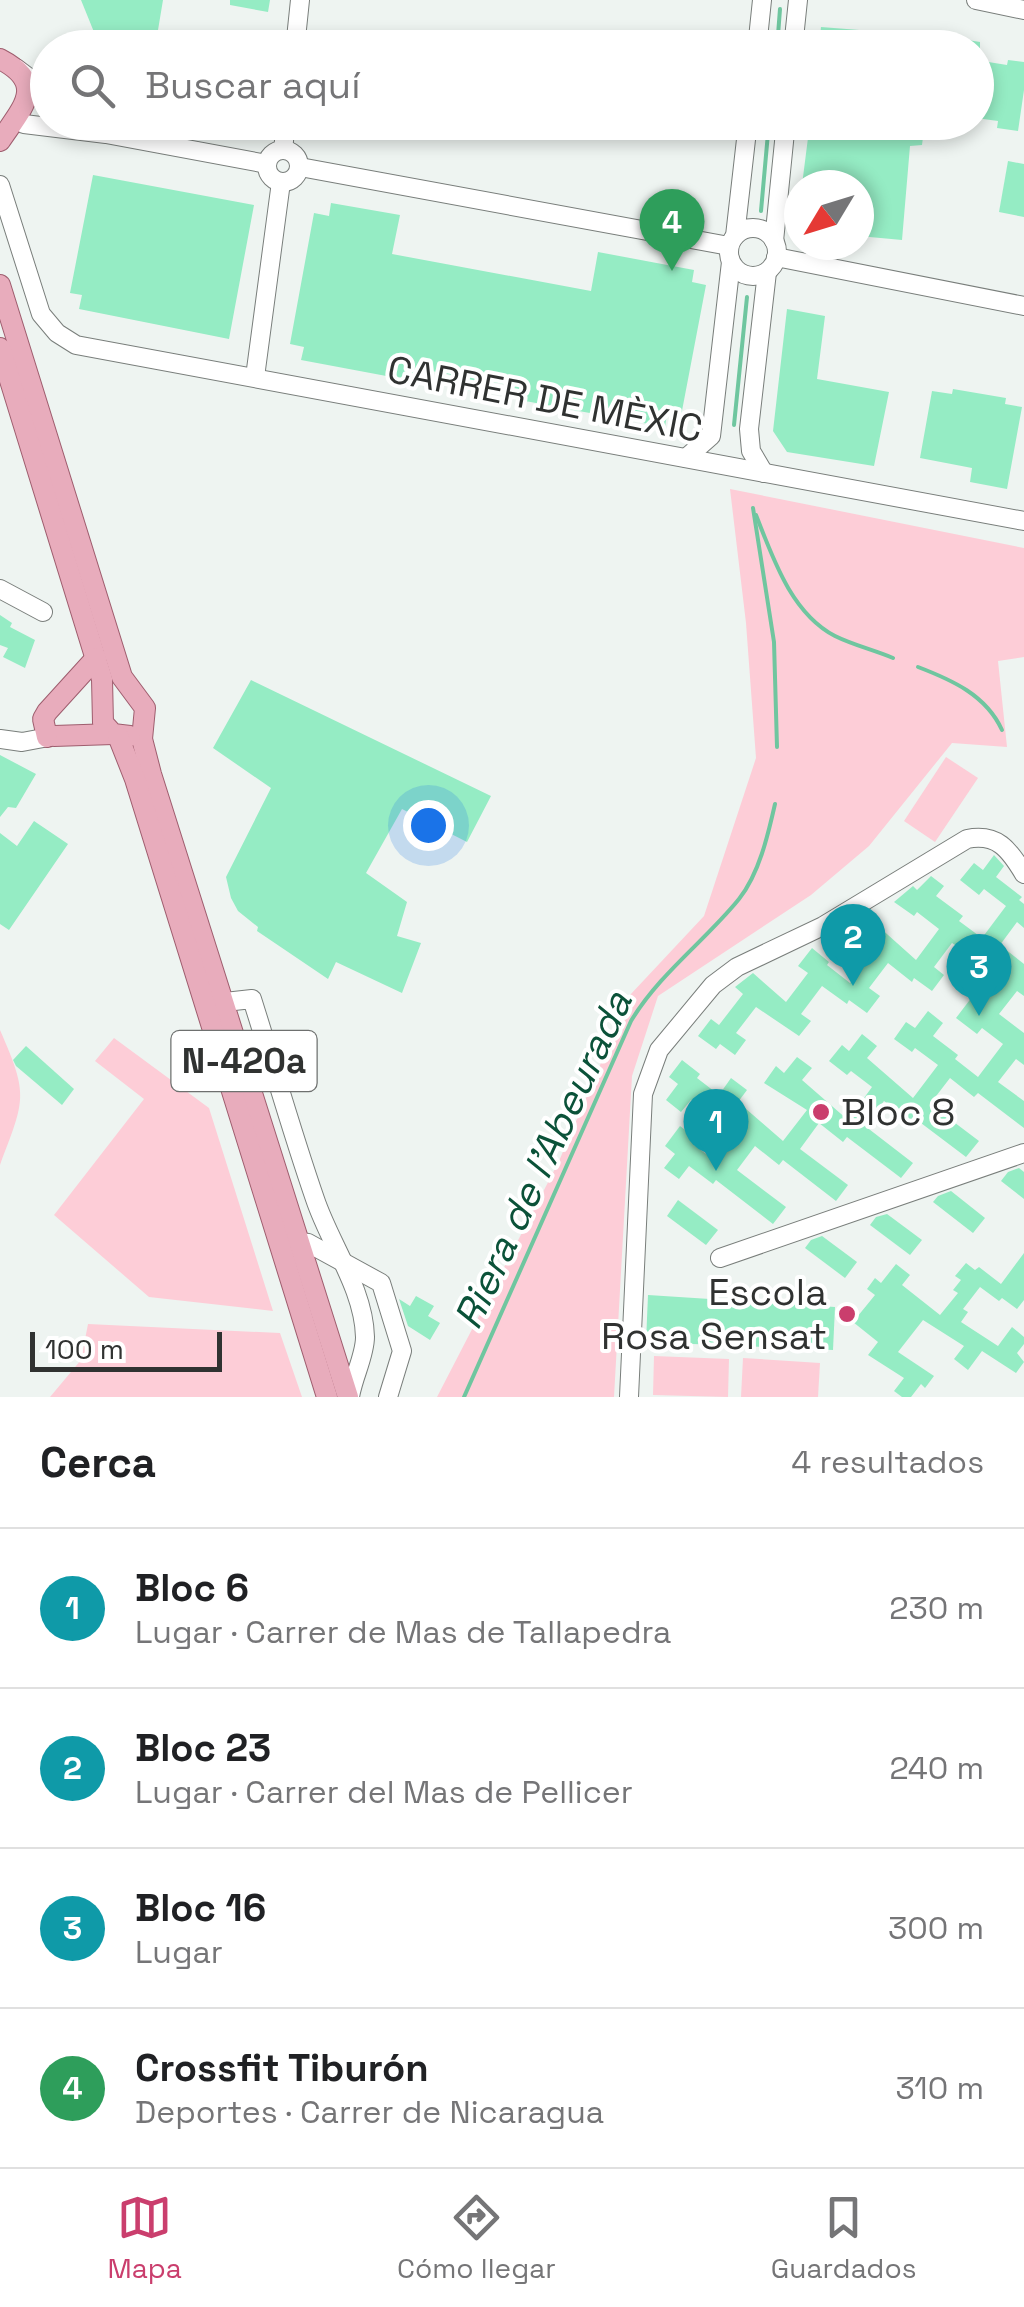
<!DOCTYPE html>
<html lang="es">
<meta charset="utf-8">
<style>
body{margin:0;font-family:"Space Grotesk",sans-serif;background:#f6f6f6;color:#202124}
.compass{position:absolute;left:784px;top:170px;width:90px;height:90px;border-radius:50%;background:#fff;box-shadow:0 5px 15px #0003;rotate:232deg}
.scale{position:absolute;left:30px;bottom:25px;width:192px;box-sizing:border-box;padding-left:10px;border:5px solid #303231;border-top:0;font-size:28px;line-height:35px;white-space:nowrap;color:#303231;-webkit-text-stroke:8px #fff;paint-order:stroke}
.you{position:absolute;left:428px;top:825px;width:35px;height:35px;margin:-25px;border:8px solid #fff;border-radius:50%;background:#1a73e8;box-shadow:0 0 0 15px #1a73e833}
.badge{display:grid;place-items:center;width:65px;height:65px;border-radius:50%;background:#ca3e6d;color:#fff;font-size:32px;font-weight:700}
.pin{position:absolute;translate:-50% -82px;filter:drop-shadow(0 2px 5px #0008)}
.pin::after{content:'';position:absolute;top:52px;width:35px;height:30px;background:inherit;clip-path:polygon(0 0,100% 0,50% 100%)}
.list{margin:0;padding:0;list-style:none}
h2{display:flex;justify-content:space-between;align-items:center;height:130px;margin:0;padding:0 40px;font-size:42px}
h2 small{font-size:32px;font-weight:400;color:#757577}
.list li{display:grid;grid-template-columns:65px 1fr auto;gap:30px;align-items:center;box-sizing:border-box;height:160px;padding:0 40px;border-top:2px solid #e0e0e0}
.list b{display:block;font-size:38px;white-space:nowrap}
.list p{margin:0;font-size:32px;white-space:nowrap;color:#757577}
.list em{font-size:32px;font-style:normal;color:#757577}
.icon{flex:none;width:55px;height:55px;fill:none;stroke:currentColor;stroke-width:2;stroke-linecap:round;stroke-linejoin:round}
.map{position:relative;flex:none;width:1024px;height:1397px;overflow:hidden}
.search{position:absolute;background:#fff;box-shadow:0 5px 15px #0003;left:30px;right:30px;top:30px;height:110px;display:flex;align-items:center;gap:25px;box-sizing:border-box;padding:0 35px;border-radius:55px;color:#757577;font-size:38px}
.sheet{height:770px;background:#fff}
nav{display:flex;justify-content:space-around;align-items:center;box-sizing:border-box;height:140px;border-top:2px solid #e0e0e0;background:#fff;font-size:28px;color:#757577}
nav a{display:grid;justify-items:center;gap:5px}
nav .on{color:#ca3e6d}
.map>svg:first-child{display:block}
.green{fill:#fdcdd7}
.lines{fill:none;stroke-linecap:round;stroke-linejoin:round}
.stream{stroke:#6fc69f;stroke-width:4}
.building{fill:#95ecc4}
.minor-casing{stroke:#797e7b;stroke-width:20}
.major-casing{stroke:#9e5d6e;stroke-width:22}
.minor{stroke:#fff;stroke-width:18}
.major{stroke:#e8acbc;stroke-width:20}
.poi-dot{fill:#ca3e6d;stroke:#fff;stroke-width:4}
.labels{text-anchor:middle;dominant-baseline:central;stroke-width:8;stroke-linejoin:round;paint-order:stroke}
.shield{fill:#fff;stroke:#6e706f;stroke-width:2.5}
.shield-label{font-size:35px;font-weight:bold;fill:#303231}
.street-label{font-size:38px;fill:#303231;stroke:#fff}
.poi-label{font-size:38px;fill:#303231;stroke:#fff;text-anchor:start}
.water-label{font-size:40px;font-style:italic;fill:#0b5239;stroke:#fff}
</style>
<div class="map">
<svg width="1024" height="1397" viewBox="0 0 1024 1397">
<rect width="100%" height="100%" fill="#eef4f1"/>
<g class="green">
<path d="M730,489L1024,548V657L998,661L1007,747L952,743L869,846L811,895L658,996L632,1076L614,1397H437L559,1161L630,995L704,916L756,758L746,623Z"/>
<path d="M946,757L978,778L935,842L904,821Z"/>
<path d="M0,1030C29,1096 25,1099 0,1165Z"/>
<path d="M114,1038L209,1108L273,1311L149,1297L54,1215L144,1099L95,1061Z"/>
<path d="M88,1324L280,1333L302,1397H50L81,1360Z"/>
<path d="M654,1356L729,1359L728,1397L653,1395Z"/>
<path d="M743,1358L820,1363L818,1397H741Z"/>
</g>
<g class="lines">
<g class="stream">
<path d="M777,48L780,9"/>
<path d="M761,211L769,122"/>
<path d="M734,425L747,297"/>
<path d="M753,508L774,642L777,747"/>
<path d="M756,515C773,558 791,613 835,636C853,645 874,650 893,658"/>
<path d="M918,667C952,680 986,695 1002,730"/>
<path d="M464,1397L631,1021C660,973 705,941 739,899C759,874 768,835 775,804"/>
</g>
</g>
<g class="building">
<path d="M81,0H163L155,48H95L96,37Z"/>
<path d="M230,0H270L268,12L230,5Z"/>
<path d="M821,27L949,37L980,42V48H819Z"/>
<path d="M976,60L1007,65L1008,60L1024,62V90L1018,131L997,128L998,121L976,118Z"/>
<path d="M810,122H925L922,145L910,146L902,240L859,236V185H802Z"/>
<path d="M1008,161L1024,164V217L999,212Z"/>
<path d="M93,175L254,205L229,339L79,309L82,295L70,293Z"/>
<path d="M331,203L400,215L392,254L591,291L598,252L694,270L692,282L706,285L681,416L667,414L665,427L509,398L511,385L486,381L483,393L455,388L457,376L432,371L429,384L301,360L304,347L290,344L314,213L329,216Z"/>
<path d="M787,309L825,316L817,379L889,392L874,466L787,452L773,431Z"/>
<path d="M953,389L1006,398L1005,404L1022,407L1007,489L970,482L972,468L920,458L932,391L952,394Z"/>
<path d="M0,615L12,623L10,627L35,640L25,668L3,657L8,648L0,645Z"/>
<path d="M251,680L491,796L467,842L402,809L366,873L407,902L397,936L421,943L402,993L336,962L328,979L257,931L258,927L238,911L231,898L226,877L271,788L213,748Z"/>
<path d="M0,755L36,774L16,808L8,807L0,817Z"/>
<path d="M34,821L68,844L9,930L0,924V833L17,846Z"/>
<path d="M994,855L1004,866L996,877L1022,897L1019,900L1024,904V928L1017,922L1000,945L1024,964V996L1017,991L999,1014L1024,1033V1065L1016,1059L998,1082L1024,1101V1128L978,1093L974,1097L950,1078L930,1104L979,1141L966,1157L913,1117L910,1121L884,1101L865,1126L913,1163L901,1178L847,1137L843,1142L819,1123L800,1149L848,1185L836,1201L783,1160L779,1165L755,1146L737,1170L786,1207L773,1224L716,1180L713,1184L689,1166L679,1179L664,1168L675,1154L665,1146L680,1126L698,1140L694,1145L718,1163L741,1132L718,1114L715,1118L691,1100L681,1112L666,1100L678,1084L669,1077L682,1060L700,1074L697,1078L719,1095L731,1078L747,1090L738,1102L783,1141L807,1110L764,1083L776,1066L784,1073L797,1057L812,1068L802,1080L848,1120L872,1087L851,1071L847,1075L829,1061L842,1045L849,1051L862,1034L877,1046L867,1058L913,1098L938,1065L915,1048L912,1052L894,1039L906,1022L915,1028L928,1011L943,1023L933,1036L958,1055L955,1059L978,1077L1003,1044L982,1028L977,1034L956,1018L972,997L979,1002L999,975L952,943L934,967L944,975L932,991L914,978L912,982L888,963L869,988L880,996L867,1013L849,1000L847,1004L822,986L801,1014L811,1021L799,1036L756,1007L736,1033L746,1040L735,1055L720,1044L716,1049L698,1036L711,1019L719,1025L743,994L735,987L753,973L786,1002L808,973L798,966L812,948L829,962L827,965L850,983L876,949L866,942L878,926L916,960L939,929L917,912L914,916L894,902L913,886L917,890L931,876L944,886L936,896L963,916L959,921L982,938L1006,906L984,889L979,895L960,880L974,863L983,870Z"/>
<path d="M26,1046L74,1089L62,1105L16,1066L13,1060Z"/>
<path d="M1019,1168L1024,1172V1199L1001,1181L1008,1172Z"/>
<path d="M951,1191L985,1218L973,1233L933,1202L938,1196Z"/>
<path d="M678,1200L718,1230L706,1245L667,1216Z"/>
<path d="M887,1214L922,1240L910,1255L870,1225L876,1217Z"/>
<path d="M822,1236L857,1262L845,1278L805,1248L811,1240Z"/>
<path d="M1024,1253V1300L1017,1309L1002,1298L999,1301L980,1287L963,1309L968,1312L961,1322L998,1346L1012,1327L1024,1337V1344L1017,1353L1024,1362L1016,1373L982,1351L968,1370L954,1359L964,1346L923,1320L898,1352L934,1376L925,1388L921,1384L911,1397H902L894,1391L904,1378L868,1355L878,1342L853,1322L875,1295L867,1289L875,1278L881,1283L896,1264L910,1275L902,1285L940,1315L958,1293L953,1290L961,1280L955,1276L966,1263L975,1270L979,1267L1001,1284Z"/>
<path d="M648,1295L835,1307L833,1350L646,1342Z"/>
<path d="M416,1296L434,1306L428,1316L440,1323L430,1340L408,1326L399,1299L410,1306Z"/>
</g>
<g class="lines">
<defs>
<g id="minor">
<path d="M976,0L1024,10"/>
<path d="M295,48L300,0"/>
<path d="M757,48L762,0"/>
<path d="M793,48L798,0"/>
<path d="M16,68L48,92"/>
<path d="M24,124L106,134L267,164"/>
<circle cx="283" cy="166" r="16"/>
<path d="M283,150L286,122"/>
<path d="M300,167L729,246"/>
<path d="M0,185L41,314L57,333L76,345L1024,521"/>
<circle cx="753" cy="252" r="24"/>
<path d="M735,236L748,122"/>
<path d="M774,241L786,122"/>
<path d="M776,257L1024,306"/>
<path d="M255,377L281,182"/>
<path d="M686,458L711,436L731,262"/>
<path d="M764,473L751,451L749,429L767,272"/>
<path d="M0,589L43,612"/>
<path d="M0,739L22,742L54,736"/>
<path d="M225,1002L252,999C273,1065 292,1133 315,1199C330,1244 364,1289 365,1337C365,1356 353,1377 350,1397"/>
<path d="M300,1242L308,1243L381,1283L402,1351L388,1397"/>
<path d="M720,1258L1024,1153"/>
<path d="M629,1397L643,1094L659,1050L713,985L737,967L823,926L967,839C997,833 1009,849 1024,874"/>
</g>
<g id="major">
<path d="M0,59C48,84 22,108 0,141"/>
<path d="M0,285L122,677L145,708L142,739L151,774L348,1397"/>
<path d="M0,348L102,679L103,723L113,734L130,736"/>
<path d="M54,736L113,734"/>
<path d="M118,736L135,779L327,1397"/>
<path d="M47,737L43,719L47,712L96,658"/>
</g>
</defs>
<use href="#minor" class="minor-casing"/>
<use href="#major" class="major-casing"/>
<use href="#minor" class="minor"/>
<use href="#major" class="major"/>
</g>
<g class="poi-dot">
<circle cx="821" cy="1112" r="10"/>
<circle cx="847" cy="1314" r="10"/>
</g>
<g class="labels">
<rect class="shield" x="171.5" y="1031" width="145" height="60" rx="8"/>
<g class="shield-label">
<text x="244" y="1061">N-420a</text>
</g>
<g class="street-label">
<text transform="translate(545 399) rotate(11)">CARRER DE MÈXIC</text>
</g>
<g class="poi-label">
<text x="841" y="1112">Bloc 8</text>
<text x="827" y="1292" text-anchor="end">Escola<tspan x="827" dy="44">Rosa Sensat</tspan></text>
</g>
<g class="water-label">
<text transform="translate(543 1160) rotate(-65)">Riera de l'Abeurada</text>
</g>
</g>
</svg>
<svg class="compass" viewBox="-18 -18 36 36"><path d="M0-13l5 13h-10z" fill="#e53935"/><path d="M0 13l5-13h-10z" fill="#757577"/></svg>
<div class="scale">100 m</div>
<div class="you"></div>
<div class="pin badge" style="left:716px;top:1171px;background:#0f9aa8">1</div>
<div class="pin badge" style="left:853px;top:986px;background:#0f9aa8">2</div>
<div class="pin badge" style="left:979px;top:1016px;background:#0f9aa8">3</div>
<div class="pin badge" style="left:672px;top:271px;background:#2e9e5b">4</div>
<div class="search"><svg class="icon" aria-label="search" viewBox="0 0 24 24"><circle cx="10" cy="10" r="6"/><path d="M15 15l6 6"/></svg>Buscar aquí</div>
</div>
<section class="sheet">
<h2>Cerca<small>4 resultados</small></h2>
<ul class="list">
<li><span class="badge" style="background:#0f9aa8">1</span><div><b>Bloc 6</b><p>Lugar · Carrer de Mas de Tallapedra</p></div><em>230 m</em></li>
<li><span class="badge" style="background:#0f9aa8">2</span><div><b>Bloc 23</b><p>Lugar · Carrer del Mas de Pellicer</p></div><em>240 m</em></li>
<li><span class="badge" style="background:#0f9aa8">3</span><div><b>Bloc 16</b><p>Lugar</p></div><em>300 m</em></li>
<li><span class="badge" style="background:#2e9e5b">4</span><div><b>Crossfit Tiburón</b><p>Deportes · Carrer de Nicaragua</p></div><em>310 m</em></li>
</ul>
</section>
<nav>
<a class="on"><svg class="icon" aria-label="map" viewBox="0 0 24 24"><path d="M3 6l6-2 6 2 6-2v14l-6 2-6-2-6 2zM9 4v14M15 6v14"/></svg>Mapa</a>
<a><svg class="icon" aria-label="directions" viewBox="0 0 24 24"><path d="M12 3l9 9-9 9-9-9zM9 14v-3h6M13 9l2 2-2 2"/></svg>Cómo llegar</a>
<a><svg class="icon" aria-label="saved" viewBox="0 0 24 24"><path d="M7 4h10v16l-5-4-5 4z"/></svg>Guardados</a>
</nav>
